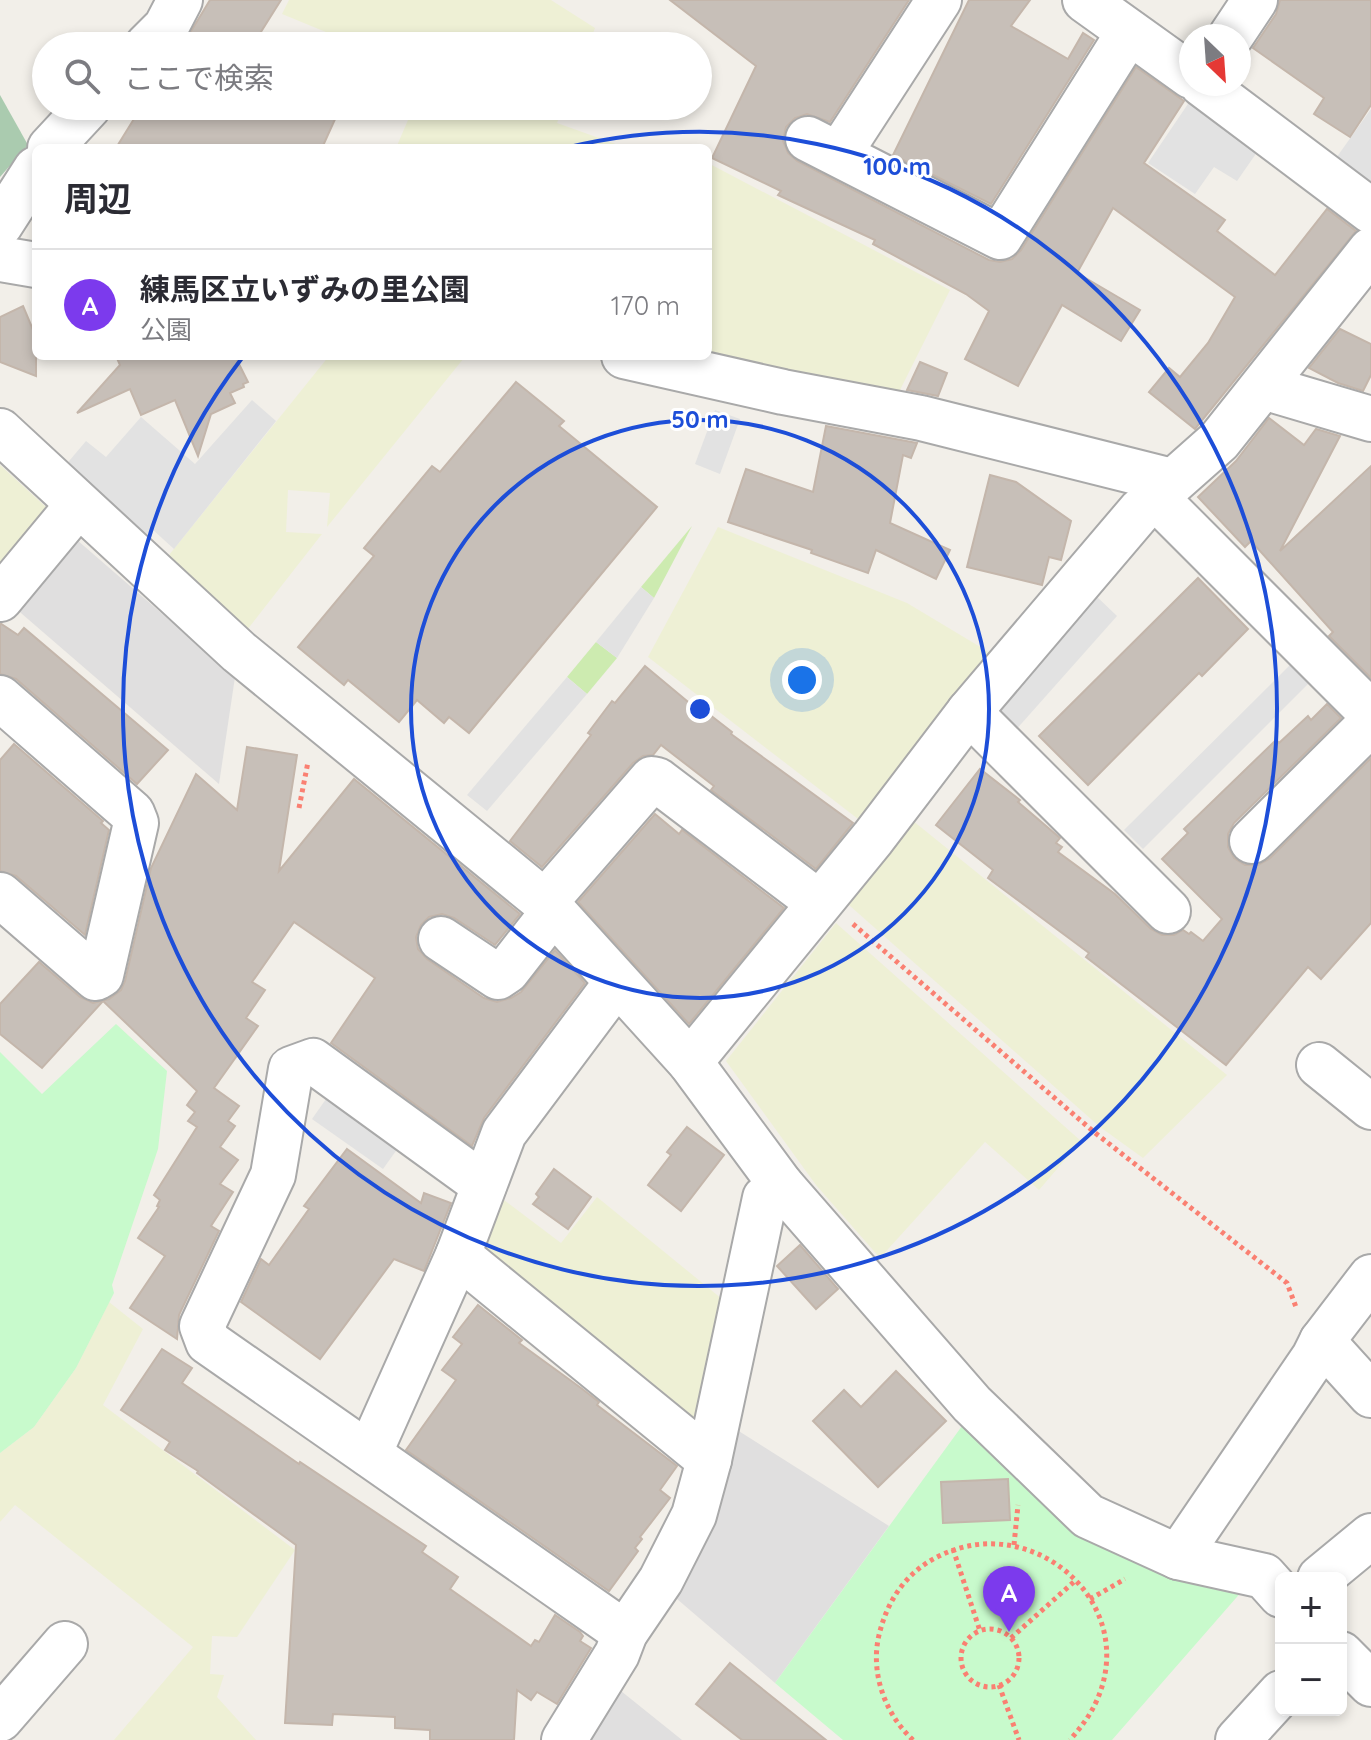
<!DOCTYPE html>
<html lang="ja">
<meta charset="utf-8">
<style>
body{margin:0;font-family:Quicksand,"Noto Sans JP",sans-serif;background:#f7f7f7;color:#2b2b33}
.controls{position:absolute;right:24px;bottom:24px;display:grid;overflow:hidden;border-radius:12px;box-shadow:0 4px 12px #0003}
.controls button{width:72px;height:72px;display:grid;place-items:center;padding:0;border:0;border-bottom:2px solid #e1e1e2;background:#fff;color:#2b2b33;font:40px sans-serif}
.compass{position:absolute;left:1179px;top:24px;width:72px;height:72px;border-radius:50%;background:#fff;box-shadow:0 4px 12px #0003;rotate:155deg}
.you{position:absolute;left:802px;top:680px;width:28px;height:28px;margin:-20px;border:6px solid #fff;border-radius:50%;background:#1a73e8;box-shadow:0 0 0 12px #1a73e833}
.badge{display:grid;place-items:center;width:52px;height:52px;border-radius:50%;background:#7c3aed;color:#fff;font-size:26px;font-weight:700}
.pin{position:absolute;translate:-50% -66px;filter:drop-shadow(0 2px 4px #0008)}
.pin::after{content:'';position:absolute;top:42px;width:28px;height:24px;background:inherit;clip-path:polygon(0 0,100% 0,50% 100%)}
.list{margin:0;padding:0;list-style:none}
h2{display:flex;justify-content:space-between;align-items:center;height:104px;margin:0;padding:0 32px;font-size:34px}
h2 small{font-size:26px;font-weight:400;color:#7c7c81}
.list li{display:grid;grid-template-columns:52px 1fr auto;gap:24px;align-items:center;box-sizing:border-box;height:112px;padding:0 32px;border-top:2px solid #e1e1e2}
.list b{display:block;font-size:30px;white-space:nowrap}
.list p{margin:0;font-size:26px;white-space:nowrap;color:#7c7c81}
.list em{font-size:26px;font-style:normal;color:#7c7c81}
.icon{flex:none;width:44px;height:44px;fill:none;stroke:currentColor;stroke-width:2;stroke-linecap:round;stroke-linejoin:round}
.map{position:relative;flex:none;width:1371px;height:1740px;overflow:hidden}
.search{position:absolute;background:#fff;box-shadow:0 4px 12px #0003;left:32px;top:32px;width:680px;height:88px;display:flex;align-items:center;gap:20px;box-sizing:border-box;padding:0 28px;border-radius:44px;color:#7c7c81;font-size:30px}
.panel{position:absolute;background:#fff;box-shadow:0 4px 12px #0003;left:32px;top:144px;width:680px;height:216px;border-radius:12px}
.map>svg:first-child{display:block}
.residential{fill:#e0dfdf}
.farmland{fill:#eef0d5}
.grass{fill:#cdebb0}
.cemetery{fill:#aacbaf}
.park{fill:#c8facc}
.parking{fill:#e2e2e2}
.building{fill:#c7bfb8;stroke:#c4b6ab;stroke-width:2}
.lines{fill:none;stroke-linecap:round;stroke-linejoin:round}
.minor-casing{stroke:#a9a9a9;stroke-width:48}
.path{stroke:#fa8072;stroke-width:5;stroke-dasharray:4 4;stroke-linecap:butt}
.minor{stroke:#fff;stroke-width:44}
.ring{fill:none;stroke:#1d4ed8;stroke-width:4}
.centre{fill:#1d4ed8;stroke:#fff;stroke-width:4}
.ring-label{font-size:24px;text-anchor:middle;font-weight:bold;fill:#1d4ed8;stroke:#fff;stroke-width:6;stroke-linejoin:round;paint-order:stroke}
</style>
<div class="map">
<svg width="1371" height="1740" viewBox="0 0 1371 1740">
<rect width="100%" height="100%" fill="#f2efe9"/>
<g class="residential">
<path d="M77,540L235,677L219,784L14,607Z"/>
<path d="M734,1428L889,1526L775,1683L670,1593Z"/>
<path d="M611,1683L682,1740H579Z"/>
</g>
<g class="farmland">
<path d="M289,0H551L595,28L588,46H360L282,14Z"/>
<path d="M414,106H564L557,123L627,148H396Z"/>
<path d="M708,163L950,290L898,394L708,356Z"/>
<path d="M329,356L464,358L327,527L330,493L288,490L286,532L322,534L247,630L165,560Z"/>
<path d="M0,465L47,508L0,568Z"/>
<path d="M718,527L907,603L992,654L862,822L648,657Z"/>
<path d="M907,816L1227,1075L1143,1158L1100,1127L841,898Z"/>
<path d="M836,923L1081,1141L1039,1190L985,1142L880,1258L816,1185L726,1061Z"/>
<path d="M500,1197L561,1243L597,1197L722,1299L699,1419L689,1423L486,1256L482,1246Z"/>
<path d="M109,1302L143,1329L103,1405L295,1550L237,1637L212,1636L210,1674L224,1675L217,1697L256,1740H114L193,1647L15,1505L0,1522V1453L34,1427L76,1368Z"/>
</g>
<g class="grass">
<path d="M692,526L654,598L641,587Z"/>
<path d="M596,642L617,658L587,694L567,677Z"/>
</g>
<path class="cemetery" d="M0,95L28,145L0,177Z"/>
<g class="park">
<path d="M116,1024L167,1071L158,1149L112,1285L114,1293L76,1368L34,1427L0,1453V1052L42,1094Z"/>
<path d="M962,1426L1084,1533L1250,1582L1112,1740H843L775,1683Z"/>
</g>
<g class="parking">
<path d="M1192,98L1262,145L1237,181L1214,167L1195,194L1148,163Z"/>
<path d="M1371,109V189L1334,161Z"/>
<path d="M252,400L276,421L174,549L152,529L144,537L64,467L86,441L106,457L141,417L195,464Z"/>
<path d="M715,410L740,419L720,474L695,464Z"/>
<path d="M641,587L654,598L617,658L596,642Z"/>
<path d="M1093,593L1117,616L1015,731L990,708Z"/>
<path d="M1290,665L1309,683L1143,849L1124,830Z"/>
<path d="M567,677L587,694L487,811L467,795Z"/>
<path d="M331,1092L403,1141L383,1169L312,1119Z"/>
</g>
<g class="building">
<path d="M210,0H281L254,43L259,46H182Z"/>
<path d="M670,0H909L830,122L807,114L795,118L786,127L783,141L788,153L797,161L989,260L1000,262L1012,259L1021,250L1136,67L1184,101L1144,163L1225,220L1217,231L1275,275L1327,209L1356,231L1195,429L1149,392L1169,368L1180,377L1208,343L1235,297L1113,208L1077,273L1140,310L1121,341L1062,305L1018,386L965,359L989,311L966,294L873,244L875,240L778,195L781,191L712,158L756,66Z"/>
<path d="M969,0H1030L1011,26L1068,59L1083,33L1094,40L991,204L893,155Z"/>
<path d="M1280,0H1371V105L1350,137L1314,114L1324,98L1253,48L1276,14Z"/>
<path d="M142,106H341L322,148H116Z"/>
<path d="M23,306L36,337V376L0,362V317Z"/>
<path d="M1340,329L1371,344V375L1363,391L1338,383L1309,368Z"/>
<path d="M116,356H235L248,382L243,384L244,387L230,393L235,403L211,414L198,456L175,400L141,415L130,389L77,413L120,365Z"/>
<path d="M920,362L947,373L938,396L907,390Z"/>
<path d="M516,382L564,421L559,426L657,507L469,733L449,717L444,723L417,700L399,722L348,680L344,685L298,647L374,556L364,548L432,466L440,472Z"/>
<path d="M1269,418L1304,445L1316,429L1340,436L1280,551L1371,466V678L1329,636L1333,632L1251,541L1245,547L1198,497L1236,461Z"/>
<path d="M826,426L917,443L911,458L903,455L890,523L950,550L936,579L876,550L868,573L811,553L812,550L728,522L746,469L813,492Z"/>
<path d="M990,475L1016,482L1071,521L1061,560L1049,557L1042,585L967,567Z"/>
<path d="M1198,578L1248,629L1202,676L1199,673L1088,785L1039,736Z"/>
<path d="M0,623L18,635L24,628L168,750L137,784L16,679L0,674Z"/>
<path d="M645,666L699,711L701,708L732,732L731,734L853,823L816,869L711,790L714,786L661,745L653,755L643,756L633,763L542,867L510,841L591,735L588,733L612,701L615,703Z"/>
<path d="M1327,704L1341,718L1234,823L1228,834V847L1234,858L1245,865H1258L1269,859L1371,758V923L1321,979L1308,967L1226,1065L1086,957L1089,953L988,878L993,870L936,825L980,769L1020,800L1018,802L1060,838L1056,843L1062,847L1058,852L1115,894L1151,929L1162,935H1174L1183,930L1189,934L1191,932L1203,941L1222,919L1162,859L1188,833L1184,829L1276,740L1279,743L1308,716L1311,720Z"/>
<path d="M14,744L103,821L101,823L109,830L85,935L16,876L0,871V760Z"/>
<path d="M247,747L297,755L279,871L354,779L520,914L495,945L454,918L442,914L429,917L421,925L416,937L418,949L427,959L484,998L497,1002L511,998L521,992L555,950L585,983L484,1118L472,1146L331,1043L375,978L294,922L252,982L265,990L246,1018L258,1026L214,1088L239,1106L228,1121L235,1126L220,1147L238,1160L220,1184L233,1192L211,1226L219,1231L179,1315L177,1339L130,1308L165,1256L138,1238L159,1207L157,1206L160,1200L154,1195L197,1127L188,1121L195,1112L187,1105L197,1091L103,1001L42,1068L0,1034V1004L39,962L80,997L93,1003L109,999L121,990L125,981L151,868L196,774L237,810Z"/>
<path d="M655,814L679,834L682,830L784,908L689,1024L578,902Z"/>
<path d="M687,1127L724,1155L681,1211L648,1185L671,1155L667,1152Z"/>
<path d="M347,1149L421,1203L424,1193L451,1203L424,1271L394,1259L320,1359L241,1302L261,1259L269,1265L309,1209L304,1206Z"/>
<path d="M554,1169L591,1197L568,1229L533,1204L539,1197L536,1194Z"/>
<path d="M800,1245L838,1289L816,1309L777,1266Z"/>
<path d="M478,1305L522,1340L519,1343L581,1388L599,1402L597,1405L677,1466L660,1490L670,1498L640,1537L642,1539L635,1548L638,1551L609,1591L406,1450L456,1380L442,1370L462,1344L453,1337Z"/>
<path d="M162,1349L192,1368L182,1383L299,1464L300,1462L426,1546L422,1552L458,1577L450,1589L531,1646L535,1640L539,1642L555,1615L580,1632L583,1636L580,1641L591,1648L557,1704L537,1692L531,1700L517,1690L514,1740H430V1730L395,1728V1717L333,1714L332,1725L285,1723L296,1545L197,1473L198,1471L165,1450L170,1442L121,1410Z"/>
<path d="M896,1371L946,1421L878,1487L813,1421L844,1390L861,1407Z"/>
<path d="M1008,1479L1010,1520L943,1523L941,1482Z"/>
<path d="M730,1663L826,1740H742L696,1704Z"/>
</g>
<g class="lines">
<defs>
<g id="minor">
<path d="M1085,0L1191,76"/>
<path d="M1231,36L1255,0"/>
<path d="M147,46L166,27L180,0"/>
<path d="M1202,84L1371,211"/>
<path d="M808,139L1000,237L1129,32"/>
<path d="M50,148L89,106"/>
<path d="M839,154L939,0"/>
<path d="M0,225L36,169"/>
<path d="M0,259L36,265"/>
<path d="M624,356L783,392L921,418L1172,481"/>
<path d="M1263,387L1371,419"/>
<path d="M0,431L239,652L545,902L690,1062L781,1185L972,1404L1088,1516L1178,1557L1264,1576L1281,1595"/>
<path d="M1155,497L1371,713"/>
<path d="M0,599L78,505"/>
<path d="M0,698L132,813L136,823L101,975L96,978L0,895"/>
<path d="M969,712L1168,911"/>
<path d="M1252,841L1371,723"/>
<path d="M545,902L652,779L657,780L818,902"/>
<path d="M441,939L498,977L507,971L553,912"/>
<path d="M690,1062L873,838L969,712L1140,511L1219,441L1371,250"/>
<path d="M1319,1065L1371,1107"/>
<path d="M484,1185L313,1061L291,1069L273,1175L202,1326L208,1342L625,1633"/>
<path d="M458,1255L709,1460"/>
<path d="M1322,1341L1371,1395"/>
<path d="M369,1454L458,1255L504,1133L617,982"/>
<path d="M1178,1557L1314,1357L1322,1341L1371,1277"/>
<path d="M1320,1578L1371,1536"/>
<path d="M1341,1654L1371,1684"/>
<path d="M0,1719L65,1644"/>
<path d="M564,1740L617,1654L625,1633L661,1580L694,1515L709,1460L765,1198L781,1185"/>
<path d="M1238,1740L1281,1693"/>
</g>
</defs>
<use href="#minor" class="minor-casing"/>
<g class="path">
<path d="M299,808L308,762"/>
<path d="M853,924L1094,1132L1287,1283L1296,1307"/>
<path d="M1014,1545L1018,1505"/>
<path d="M953,1549L980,1631"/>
<path d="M1090,1599L1125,1579"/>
<circle cx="990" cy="1658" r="29"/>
<path d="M1011,1638L1076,1580"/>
<path d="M999,1685L1019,1740"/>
<path d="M913,1740C885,1714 870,1673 879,1635C887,1601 906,1572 939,1556C1032,1510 1140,1602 1097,1700C1090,1716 1081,1727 1070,1740"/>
</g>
<use href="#minor" class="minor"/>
</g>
<g class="ring">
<circle cx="700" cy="709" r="289"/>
<path d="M565 148A577 577 0 1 1 242 358"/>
</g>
<circle cx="700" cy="709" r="12" class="centre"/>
<g class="ring-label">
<text x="897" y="175">100 m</text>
<text x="700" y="428">50 m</text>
</g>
</svg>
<div class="controls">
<button>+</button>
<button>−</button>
</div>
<svg class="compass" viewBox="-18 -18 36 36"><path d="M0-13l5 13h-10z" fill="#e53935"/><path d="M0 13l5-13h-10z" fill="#7c7c81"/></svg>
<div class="you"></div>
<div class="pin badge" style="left:1009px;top:1632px">A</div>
<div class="search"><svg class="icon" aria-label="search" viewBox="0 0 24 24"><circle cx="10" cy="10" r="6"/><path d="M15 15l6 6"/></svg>ここで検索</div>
<section class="panel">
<h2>周辺<small></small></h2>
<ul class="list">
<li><span class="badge">A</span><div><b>練馬区立いずみの里公園</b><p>公園</p></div><em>170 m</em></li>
</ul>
</section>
</div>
